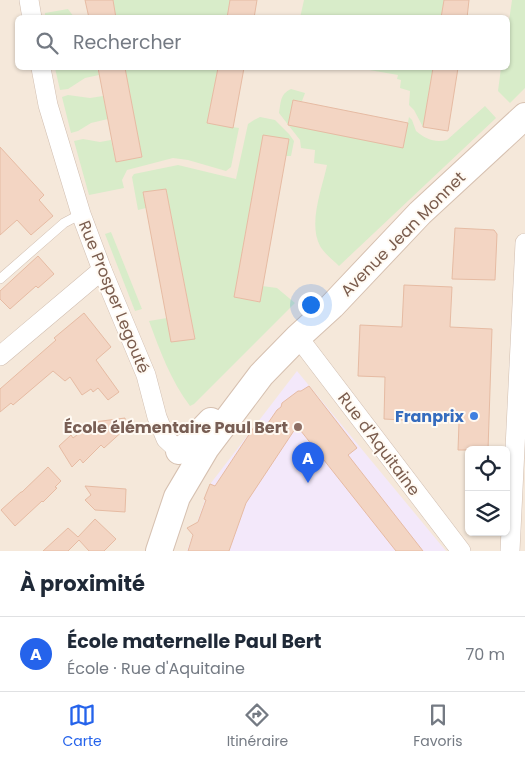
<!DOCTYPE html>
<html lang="fr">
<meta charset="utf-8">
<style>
body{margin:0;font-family:Poppins,sans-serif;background:#f2f2f3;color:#1f2937}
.controls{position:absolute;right:15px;bottom:15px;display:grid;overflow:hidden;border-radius:8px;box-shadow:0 1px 4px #0004}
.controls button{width:45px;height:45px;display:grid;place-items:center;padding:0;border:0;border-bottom:1px solid #e0e1e3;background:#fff;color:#1f2937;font:25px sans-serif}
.you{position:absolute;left:310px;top:304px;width:18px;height:18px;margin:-12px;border:4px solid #fff;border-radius:50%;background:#1a73e8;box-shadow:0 0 0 8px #1a73e833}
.badge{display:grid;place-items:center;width:32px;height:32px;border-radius:50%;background:#2563eb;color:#fff;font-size:16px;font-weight:700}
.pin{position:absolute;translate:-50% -41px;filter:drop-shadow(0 1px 2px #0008)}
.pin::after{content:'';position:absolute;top:26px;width:18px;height:15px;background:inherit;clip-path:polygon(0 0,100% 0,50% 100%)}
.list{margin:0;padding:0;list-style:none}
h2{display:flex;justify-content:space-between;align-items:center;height:65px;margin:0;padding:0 20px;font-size:21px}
h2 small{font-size:16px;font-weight:400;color:#747a83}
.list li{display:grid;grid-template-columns:32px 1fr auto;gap:15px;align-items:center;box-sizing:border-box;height:75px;padding:0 20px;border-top:1px solid #e0e1e3}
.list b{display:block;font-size:19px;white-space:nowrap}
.list p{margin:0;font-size:16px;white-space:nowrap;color:#747a83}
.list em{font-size:16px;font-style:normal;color:#747a83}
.icon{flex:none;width:28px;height:28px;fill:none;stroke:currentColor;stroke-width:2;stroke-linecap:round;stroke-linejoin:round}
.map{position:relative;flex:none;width:525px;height:551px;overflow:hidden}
.search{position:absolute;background:#fff;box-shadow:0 1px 4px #0004;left:15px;right:15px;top:15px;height:55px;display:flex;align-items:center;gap:12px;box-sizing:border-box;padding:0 18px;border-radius:8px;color:#747a83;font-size:19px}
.sheet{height:140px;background:#fff}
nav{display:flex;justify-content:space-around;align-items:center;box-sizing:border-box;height:70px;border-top:1px solid #e0e1e3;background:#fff;font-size:14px;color:#747a83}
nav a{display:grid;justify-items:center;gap:2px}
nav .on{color:#2563eb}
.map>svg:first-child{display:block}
.residential{fill:#f5e8da;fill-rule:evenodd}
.education{fill:#f3e8fa}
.green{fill:#d8ecc9}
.building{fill:#f3d5c3;stroke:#e6bba3}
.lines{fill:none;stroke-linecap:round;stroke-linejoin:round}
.service-casing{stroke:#d1beb0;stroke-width:10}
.minor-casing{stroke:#d1beb0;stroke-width:20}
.secondary-casing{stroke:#d6c0b0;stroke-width:28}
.service{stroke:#fff;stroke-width:9}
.minor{stroke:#fff;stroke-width:19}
.secondary{stroke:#fff;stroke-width:26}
.shop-dot{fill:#3f7fe0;stroke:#fffaf3;stroke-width:2}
.education-dot{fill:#8d6e63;stroke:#fffaf3;stroke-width:2}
.labels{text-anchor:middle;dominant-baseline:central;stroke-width:4;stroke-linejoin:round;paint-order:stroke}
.street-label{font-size:16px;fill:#7a5c4d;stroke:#fffaf3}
.shop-label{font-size:16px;font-weight:bold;fill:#366cbe;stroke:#fffaf3;text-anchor:end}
.education-label{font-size:16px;font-weight:bold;fill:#785e54;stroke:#fffaf3;text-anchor:end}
</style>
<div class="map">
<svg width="525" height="551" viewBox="0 0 525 551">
<rect width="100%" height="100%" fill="#fdf6ec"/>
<path class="residential" d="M0,0H525V551H0ZM18,18H508V68H18ZM469,450H506V532H469Z"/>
<path class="education" d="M297,371L446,551H187L211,483Z"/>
<g class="green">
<path d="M113,0H230L227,18L116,17Z"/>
<path d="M304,0H444L441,17L300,18Z"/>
<path d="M512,0H525V88L510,103L498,91L501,68H508V28Z"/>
<path d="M68,9L74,17H45V13Z"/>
<path d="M55,68H97L99,75L85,78L68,89L60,90Z"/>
<path d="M125,68H218L207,123L239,128L231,167L226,171L188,160L173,158L127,170L122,180L124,188L89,195L74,141L83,139L100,142L111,140L116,162L142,157Z"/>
<path d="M358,68H433L423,127L414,110L409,105L410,91L400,88L401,80L397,79L398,75Z"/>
<path d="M291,89L305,93L302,101L293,100L288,124L403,147L409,117L412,120L416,131C426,139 434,143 447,140L485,106L496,118L339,266C333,260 325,254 320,246C308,223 322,189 327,165L314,163L315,150L301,148L300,140L279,113C281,102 280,94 291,89Z"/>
<path d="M68,95L90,98L103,96L108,119L91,123L78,131L71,133L62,97Z"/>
<path d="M260,117L275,120L289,134L294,141L291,156H286L263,135L234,297L259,302L262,286L277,288L295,303L194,404L190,406C171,381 160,351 149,321L167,318L171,342L195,338L166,189L143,192L146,208L138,210L132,177L134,174L178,165L236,179L248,124L254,120Z"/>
<path d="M111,232L142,309L135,311L105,234Z"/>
</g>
<g class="building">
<path d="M85,0H113L116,18H89Z"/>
<path d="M230,0H257L254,18H227Z"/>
<path d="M444,0H469L467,18H441Z"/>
<path d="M98,68H125L142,157L116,162Z"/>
<path d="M218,68H244L233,128L207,123Z"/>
<path d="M433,68H458L448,131L423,127Z"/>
<path d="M293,100L408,123L403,148L288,125Z"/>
<path d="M263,135L289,139L260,302L234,297Z"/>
<path d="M0,147L44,195L39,200L53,216L31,235L17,220L0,235Z"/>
<path d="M166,189L195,339L171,342L143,192Z"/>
<path d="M455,228L494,230L497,234L495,280L452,279Z"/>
<path d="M38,256L54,274L38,288L36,286L10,309L0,299V291Z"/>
<path d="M404,285L452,287L450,327L492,329L488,450H458L459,423L384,419L385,377L358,376L360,325L402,327Z"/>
<path d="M84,313L111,347L96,360L119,392L108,400L98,388L93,392L91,389L82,395L70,377L65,381L53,371L13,405L11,403L0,412V389L56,340L54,338Z"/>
<path d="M309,386L357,448L348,455L423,551H396L297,426L246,503L229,551H188L193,535L187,528L198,522L206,500L204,499L210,484L215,486L258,421L266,426L277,410L281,407L282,403L298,391H301Z"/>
<path d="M125,418L126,428L104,448L101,445L83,463L80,459L72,467L59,446L71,435L73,438L94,422Z"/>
<path d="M48,467L61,481L55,487L57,488L43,502L42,501L15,526L1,510L21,492H22Z"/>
<path d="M85,486L126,489L125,512L95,510L85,500L91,495Z"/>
<path d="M95,519L116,539L104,551H89L79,540L68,551H43L68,528L78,537Z"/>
</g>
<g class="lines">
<defs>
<path id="service" d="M0,279L64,223L81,214"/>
<g id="minor">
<path d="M29,0L32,18"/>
<path d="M41,68L48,105L81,214L102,270L146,375L157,417L166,439L179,451"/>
<path d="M298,337L461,551"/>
<path d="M0,356L102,270"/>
<path d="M510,551L525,243"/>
</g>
<g id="secondary">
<path d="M179,451L189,444L211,421"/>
<path d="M159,551L177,497L206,448L261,375L298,337L332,306L420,213L525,116"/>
</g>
</defs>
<use href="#service" class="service-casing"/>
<use href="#minor" class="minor-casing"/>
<use href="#secondary" class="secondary-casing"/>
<use href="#service" class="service"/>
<use href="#minor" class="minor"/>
<use href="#secondary" class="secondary"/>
</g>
<circle class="shop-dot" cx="474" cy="416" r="5"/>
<circle class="education-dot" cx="298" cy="427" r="5"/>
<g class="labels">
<g class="street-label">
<text transform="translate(403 234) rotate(-45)">Avenue Jean Monnet</text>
<text transform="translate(114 297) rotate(68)">Rue Prosper Legouté</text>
<text transform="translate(379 444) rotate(53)">Rue d'Aquitaine</text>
</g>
<g class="shop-label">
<text x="464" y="416">Franprix</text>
</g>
<g class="education-label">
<text x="288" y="427">École élémentaire Paul Bert</text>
</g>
</g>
</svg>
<div class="controls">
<button><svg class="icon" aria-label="locate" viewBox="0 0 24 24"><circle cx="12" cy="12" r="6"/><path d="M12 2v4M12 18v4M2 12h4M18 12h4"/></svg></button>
<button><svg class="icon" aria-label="layers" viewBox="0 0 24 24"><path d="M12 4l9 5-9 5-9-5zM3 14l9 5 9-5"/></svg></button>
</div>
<div class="you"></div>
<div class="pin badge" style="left:308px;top:483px">A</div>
<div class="search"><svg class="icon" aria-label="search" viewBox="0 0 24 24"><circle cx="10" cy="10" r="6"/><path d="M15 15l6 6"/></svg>Rechercher</div>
</div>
<section class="sheet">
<h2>À proximité<small></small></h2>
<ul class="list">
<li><span class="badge">A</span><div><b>École maternelle Paul Bert</b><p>École · Rue d'Aquitaine</p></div><em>70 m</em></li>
</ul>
</section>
<nav>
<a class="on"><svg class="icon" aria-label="map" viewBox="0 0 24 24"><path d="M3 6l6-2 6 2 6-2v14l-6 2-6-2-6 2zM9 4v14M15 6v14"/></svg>Carte</a>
<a><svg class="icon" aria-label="directions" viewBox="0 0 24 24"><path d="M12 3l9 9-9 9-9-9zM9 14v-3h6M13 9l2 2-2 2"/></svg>Itinéraire</a>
<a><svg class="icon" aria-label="saved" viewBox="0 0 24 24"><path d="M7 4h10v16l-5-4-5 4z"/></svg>Favoris</a>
</nav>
